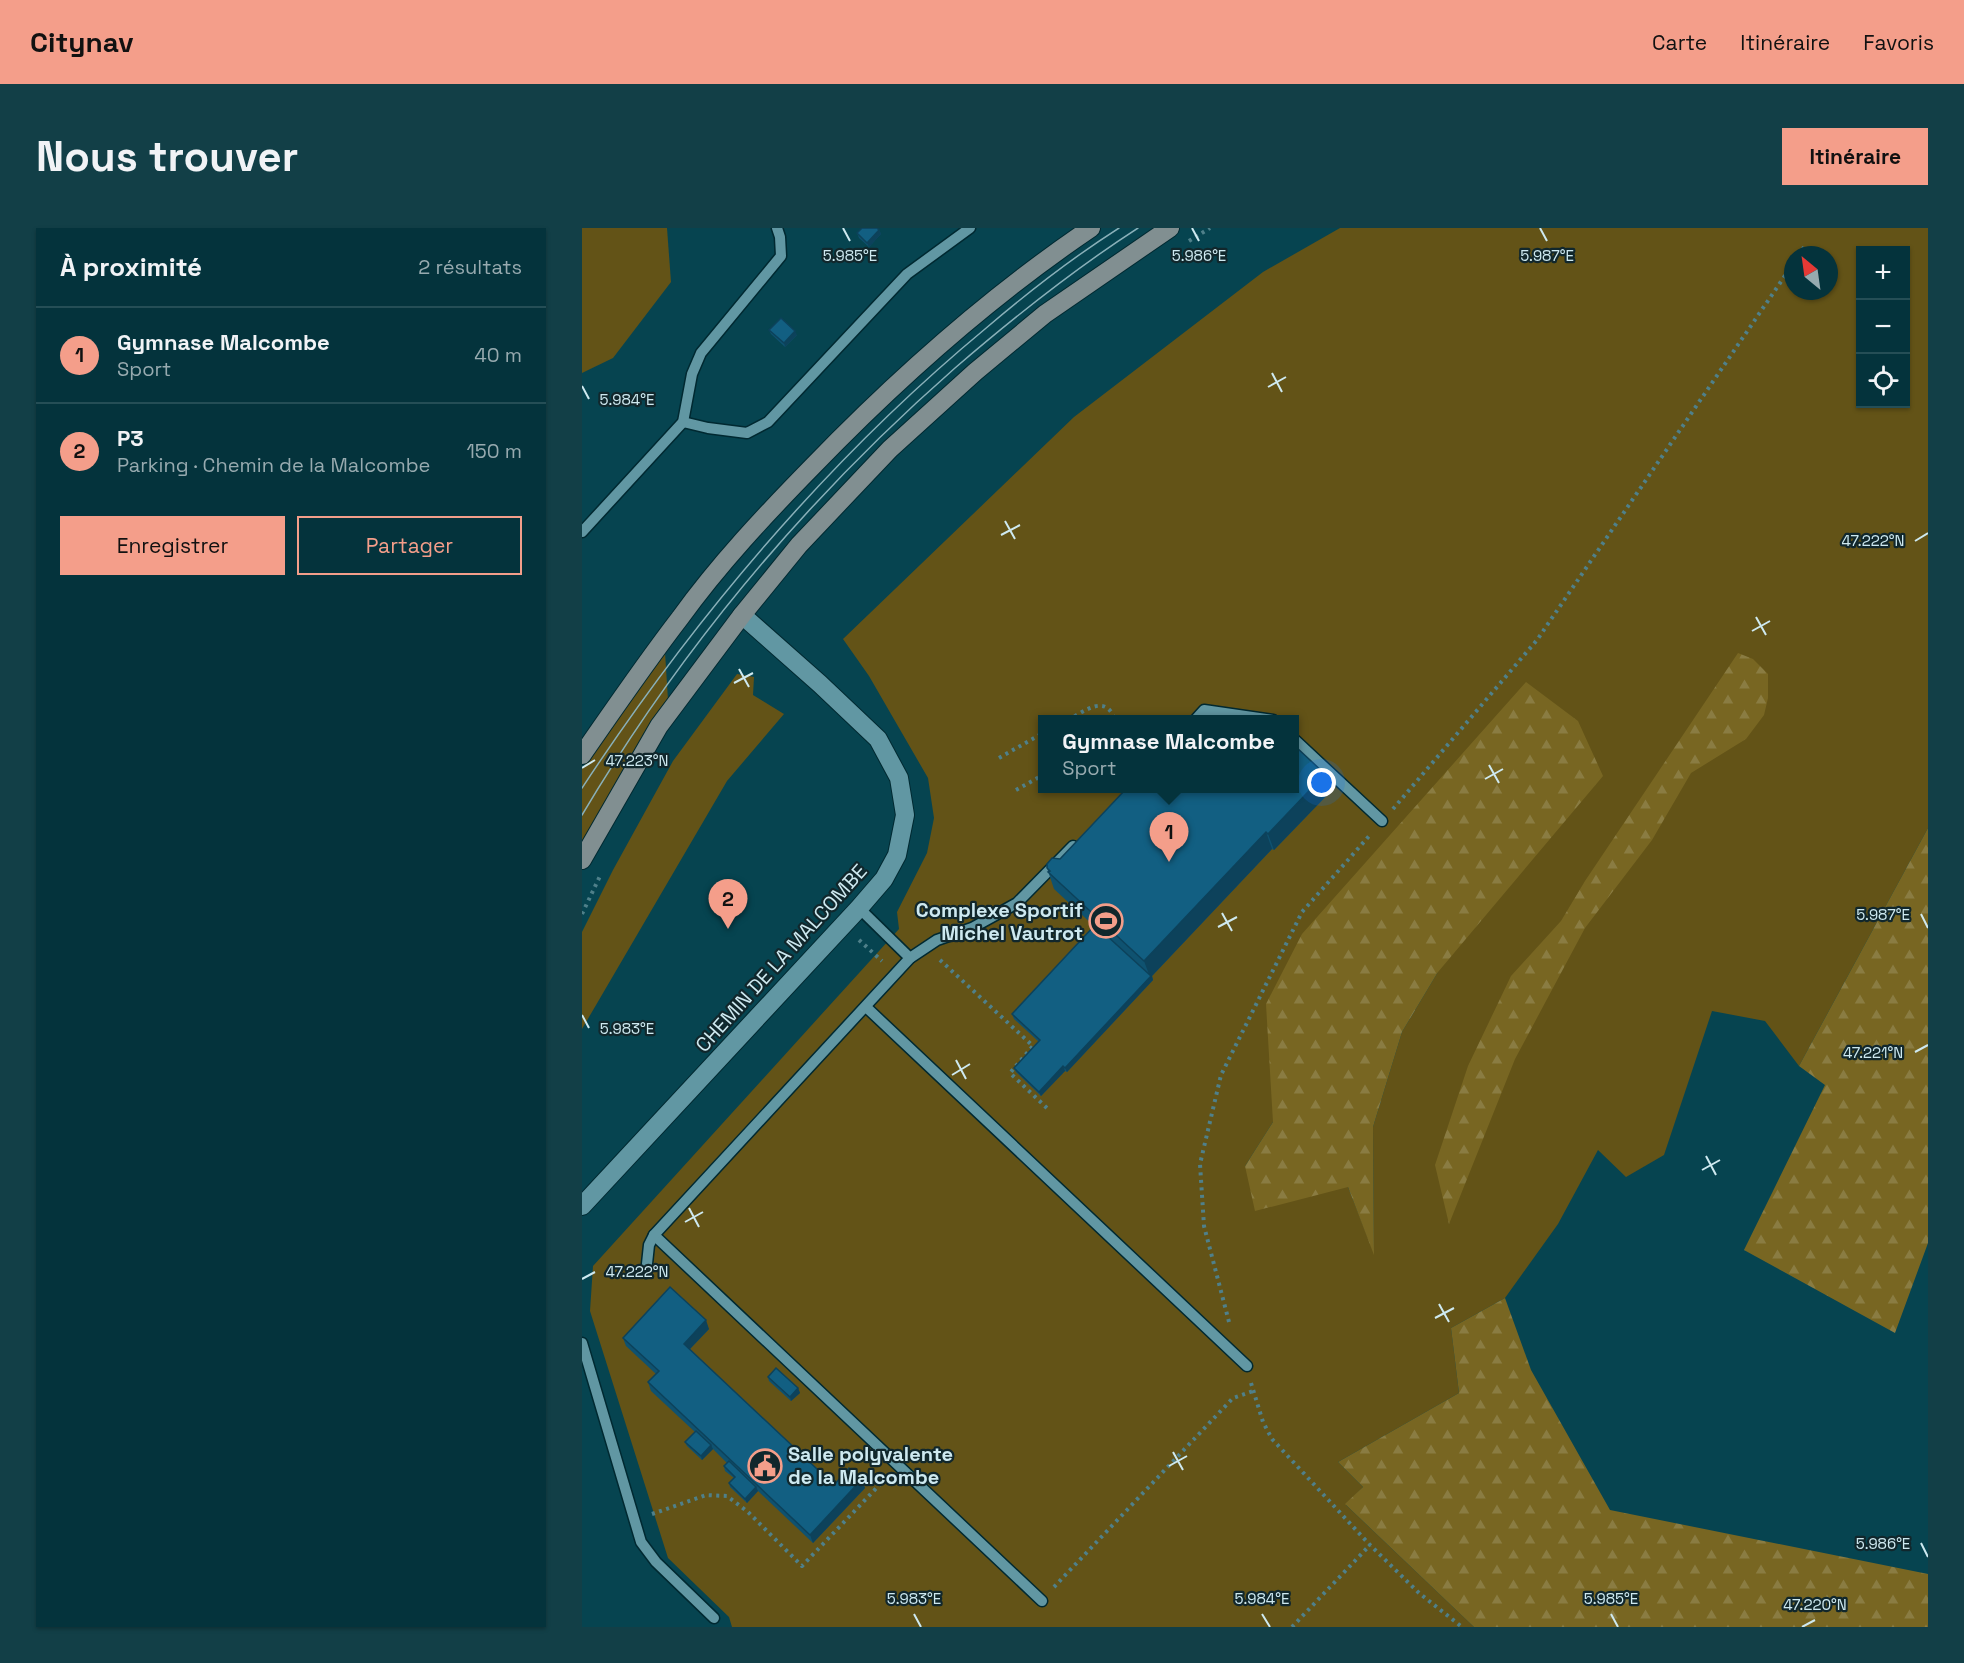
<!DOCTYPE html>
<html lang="fr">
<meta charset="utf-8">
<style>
body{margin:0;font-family:"Space Grotesk",sans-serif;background:#123f47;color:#f1f3f6}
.controls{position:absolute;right:18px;top:18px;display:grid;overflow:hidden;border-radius:0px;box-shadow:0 2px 4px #0004}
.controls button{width:54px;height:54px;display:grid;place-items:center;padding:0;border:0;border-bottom:2px solid #254e56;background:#04333c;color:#f1f3f6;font:30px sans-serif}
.compass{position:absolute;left:1202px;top:18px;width:54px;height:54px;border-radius:50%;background:#04333c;box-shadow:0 2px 4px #0004;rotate:331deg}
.you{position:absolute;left:740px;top:555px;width:21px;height:21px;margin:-15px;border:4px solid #fff;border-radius:50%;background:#1a73e8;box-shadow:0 0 0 9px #1a73e833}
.badge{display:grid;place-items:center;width:39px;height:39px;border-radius:50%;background:#f49e8a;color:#111;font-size:20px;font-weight:700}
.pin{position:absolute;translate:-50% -50px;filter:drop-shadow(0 2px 3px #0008)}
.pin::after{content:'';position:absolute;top:32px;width:21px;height:18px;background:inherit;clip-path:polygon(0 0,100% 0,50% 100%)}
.popup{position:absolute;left:456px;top:487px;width:261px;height:78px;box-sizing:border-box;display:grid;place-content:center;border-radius:0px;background:#04333c;filter:drop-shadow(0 2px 4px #0005);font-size:20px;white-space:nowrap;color:#97aaaf}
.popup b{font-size:22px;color:#f1f3f6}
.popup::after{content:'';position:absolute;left:50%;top:100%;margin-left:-12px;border:12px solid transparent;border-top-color:#04333c}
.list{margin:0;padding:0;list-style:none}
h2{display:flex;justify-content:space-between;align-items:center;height:78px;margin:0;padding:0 24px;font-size:26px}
h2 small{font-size:20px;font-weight:400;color:#97aaaf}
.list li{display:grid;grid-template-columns:39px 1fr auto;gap:18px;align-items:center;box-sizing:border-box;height:96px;padding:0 24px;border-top:2px solid #254e56}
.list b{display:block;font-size:22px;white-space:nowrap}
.list p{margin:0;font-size:20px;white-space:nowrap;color:#97aaaf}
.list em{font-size:20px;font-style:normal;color:#97aaaf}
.actions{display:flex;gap:12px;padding:18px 24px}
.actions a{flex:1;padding:14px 0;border:2px solid #f49e8a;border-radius:0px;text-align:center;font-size:21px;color:#f49e8a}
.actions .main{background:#f49e8a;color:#111}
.icon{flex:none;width:33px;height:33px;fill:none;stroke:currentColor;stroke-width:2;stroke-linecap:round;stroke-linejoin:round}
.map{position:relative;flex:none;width:1346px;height:1399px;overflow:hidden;border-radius:0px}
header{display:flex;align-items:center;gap:36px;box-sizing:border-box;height:84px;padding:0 30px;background:#f49e8a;color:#111}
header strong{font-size:28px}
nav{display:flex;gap:33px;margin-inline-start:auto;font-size:21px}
.intro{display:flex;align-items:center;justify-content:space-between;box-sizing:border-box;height:144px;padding:0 36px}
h1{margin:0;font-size:42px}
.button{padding:15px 27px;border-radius:0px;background:#f49e8a;color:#111;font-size:21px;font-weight:700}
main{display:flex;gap:36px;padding:0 36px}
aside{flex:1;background:#04333c;border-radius:0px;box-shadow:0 2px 4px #0004}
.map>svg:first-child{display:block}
.green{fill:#635317;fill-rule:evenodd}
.forest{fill:url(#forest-firs)}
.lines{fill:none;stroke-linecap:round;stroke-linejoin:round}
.service-casing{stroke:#002931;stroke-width:13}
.minor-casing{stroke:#002931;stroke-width:20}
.secondary-casing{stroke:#002931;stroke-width:20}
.path{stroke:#4f808a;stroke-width:4;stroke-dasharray:3 4.5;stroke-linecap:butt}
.service{stroke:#6197a3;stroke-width:10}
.minor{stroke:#6197a3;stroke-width:18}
.secondary{stroke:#818f91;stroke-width:18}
.tram{stroke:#89b0b9;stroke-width:1.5}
.wall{fill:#0f5270}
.shaded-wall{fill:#0d425b}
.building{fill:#125f82;stroke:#0d425b;stroke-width:1.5}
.ticks{fill:none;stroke:#cee9f0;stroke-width:2}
.labels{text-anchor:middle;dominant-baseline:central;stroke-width:4.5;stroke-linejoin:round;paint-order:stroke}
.poi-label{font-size:20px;font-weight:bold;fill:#cee9f0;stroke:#11272c;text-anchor:end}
.street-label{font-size:20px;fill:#cee9f0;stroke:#11272c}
.ticks-label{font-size:15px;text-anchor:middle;fill:#cee9f0;stroke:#11272c;stroke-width:4.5;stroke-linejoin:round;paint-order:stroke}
</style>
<header>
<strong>Citynav</strong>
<nav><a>Carte</a><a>Itinéraire</a><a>Favoris</a></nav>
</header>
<div class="intro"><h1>Nous trouver</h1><a class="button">Itinéraire</a></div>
<main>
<aside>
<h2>À proximité<small>2 résultats</small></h2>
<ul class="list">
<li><span class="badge">1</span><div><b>Gymnase Malcombe</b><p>Sport</p></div><em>40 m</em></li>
<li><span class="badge">2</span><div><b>P3</b><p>Parking · Chemin de la Malcombe</p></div><em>150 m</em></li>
</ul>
<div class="actions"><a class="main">Enregistrer</a><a>Partager</a></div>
</aside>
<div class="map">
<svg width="1346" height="1399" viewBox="0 0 1346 1399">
<defs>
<pattern id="forest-firs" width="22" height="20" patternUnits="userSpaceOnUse" patternTransform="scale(1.5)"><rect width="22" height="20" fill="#786622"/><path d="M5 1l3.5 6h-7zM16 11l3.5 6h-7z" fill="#8a7c42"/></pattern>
</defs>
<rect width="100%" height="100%" fill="#064450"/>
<g class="green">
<path d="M0,0H85L89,54L31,130L0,145Z"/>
<path d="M758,0H1346V600L1217,838L1183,793L1130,783L1082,927L1044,949L1016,922L976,996L923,1070L869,1100L877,1165L756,1234L781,1259L764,1277L892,1399H150L147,1389L86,1330L8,1083L11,1038L317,701L315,684L345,625L352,590L346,550L287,448L261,411L492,189L681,44ZM1278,22H1324V176H1278ZM1211,27H1247V63H1211ZM461,492H713V560H461ZM856,744L820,804L791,899L792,1025L766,959L663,938L691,894Z"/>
<path d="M83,424L86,472L0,617V541Z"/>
<path d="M155,446L172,449L171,467L202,486L145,553L0,801V704L31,642L91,533Z"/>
</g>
<g class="forest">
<path d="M1156,425L1171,431L1186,446V470L1182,487L1164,511L1109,545L1070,612L1003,700L933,831L867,996L853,937L886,838L929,748L979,693L1003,653Z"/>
<path d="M944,454L996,493L1021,548L856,744L820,804L791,899L792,1027L766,959L673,983L663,938L691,894L684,776L720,706Z"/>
<path d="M1346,600V1015L1313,1105L1162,1022L1243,857L1217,838Z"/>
<path d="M923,1070L949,1142L1028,1282L1346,1346V1399H892L763,1276L781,1259L756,1234L877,1165L869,1100Z"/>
</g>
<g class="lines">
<defs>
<g id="service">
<path d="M101,194L126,200L165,205L186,194L325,46L388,0"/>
<path d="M0,304L101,194L110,146L119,125L199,28L198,9L195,0"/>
<path d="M613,492L622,482L691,492"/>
<path d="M713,512L800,593"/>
<path d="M277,680L328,730"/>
<path d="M284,779L665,1138"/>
<path d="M72,1007L460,1373"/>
<path d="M64,1045L67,1017L72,1007L328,730L355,712L390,700L435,675L491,618"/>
<path d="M0,1115L59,1314L74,1334L132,1390"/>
</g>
<path id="minor" d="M0,978L277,680L302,651L315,627L323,587L317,550L296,511L238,456L160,387"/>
<g id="secondary">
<path d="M0,527C32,481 64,434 98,390C137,336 183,287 230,239C315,151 407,69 509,0"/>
<path d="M0,632L77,498L160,387L217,317L308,221L393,144L463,86L588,0"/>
</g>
</defs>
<use href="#service" class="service-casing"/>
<use href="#minor" class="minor-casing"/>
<use href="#secondary" class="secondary-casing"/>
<g class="path">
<path d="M607,13L628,0"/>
<path d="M1217,27L1222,19"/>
<path d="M486,492C503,483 524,465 533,492"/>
<path d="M417,530L461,505"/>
<path d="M434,562L461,547"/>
<path d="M811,581L955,412L1211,36"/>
<path d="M0,686L19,646"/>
<path d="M277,712L300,733"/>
<path d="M358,732L451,818L428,845L467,882"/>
<path d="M647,1094L622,998L618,936L639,847L720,684L788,607"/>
<path d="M669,1155L681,1194L690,1211L788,1317L837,1365L880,1399"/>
<path d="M70,1286L124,1267L145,1268L166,1284L220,1338L305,1249"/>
<path d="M472,1359L651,1170L671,1163"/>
<path d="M710,1399L788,1317"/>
</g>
<use href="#service" class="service"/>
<use href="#minor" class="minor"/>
<use href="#secondary" class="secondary"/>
<g class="tram">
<path d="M0,560C113,389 245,232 403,101C445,65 490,30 537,0"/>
<path d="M0,587C100,419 226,269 373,140C431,90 491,42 556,0"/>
</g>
</g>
<g class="wall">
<path d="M297,2L299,6L287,19L277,10L275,5Z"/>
<path d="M187,102L215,107L203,119L189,106Z"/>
<path d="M749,563L692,622L690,621L570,748L571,752L485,844L483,843L459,868L434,844L432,840L457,814L432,791L430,786L512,698L472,661L465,640L478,631L641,564Z"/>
<path d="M127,1101L108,1121L252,1257L283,1260L231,1315L176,1263L165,1275L148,1259L147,1255L152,1250L143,1243L142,1238L145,1235L131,1221L120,1232L105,1218L103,1214L113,1204L69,1163L66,1154L74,1146L44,1118L41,1110Z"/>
<path d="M186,1149L216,1160L218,1165L209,1173L187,1153Z"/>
</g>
<g class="shaded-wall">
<path d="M297,2L299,6L287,19L285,15Z"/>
<path d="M213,103L215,107L203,119L202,115Z"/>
<path d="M743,546L749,563L692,622L686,606Z"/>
<path d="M684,604L690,621L570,748L571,752L485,844L483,840L568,749L562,733Z"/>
<path d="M481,838L483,843L459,868L457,864Z"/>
<path d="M124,1092L127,1101L105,1124L102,1116Z"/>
<path d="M216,1160L218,1165L209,1173L208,1169Z"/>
<path d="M129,1217L131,1221L120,1232L119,1228Z"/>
<path d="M280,1251L283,1260L231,1315L228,1307Z"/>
<path d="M174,1259L176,1263L165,1275L163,1271Z"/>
</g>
<g class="building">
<path d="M280,0H295L297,2L285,15L275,5Z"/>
<path d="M199,90L213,103L202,115L187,102Z"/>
<path d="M713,518L743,546L686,606L684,604L562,733L466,644L468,643L465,640V636L470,630L478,631L544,561H637L641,564L644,561H713Z"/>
<path d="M513,697L569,748L483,840L481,838L457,864L432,840L458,812L430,786Z"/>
<path d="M88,1059L124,1092L102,1116L252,1257L267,1240L280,1251L228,1307L66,1154L77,1143L41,1110Z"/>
<path d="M194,1140L216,1160L208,1169L186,1149Z"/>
<path d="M114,1203L129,1217L119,1228L103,1214Z"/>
<path d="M147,1233L174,1259L163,1271L147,1255L153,1249L142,1238Z"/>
</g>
<path class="ticks" d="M261,0L268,13M610,0L617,13M958,0L965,13M690,145L700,164M0,158L7,171M686,159L704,149M423,293L433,311M419,307L438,297M1333,313L1346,305M1174,389L1184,407M1170,403L1188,393M157,441L167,459M152,455L171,445M907,537L917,555M0,540L13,532M903,551L921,541M640,685L650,703M1339,686L1346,700M636,699L655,689M0,787L7,800M1333,824L1346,817M374,832L384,851M370,847L388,836M1124,928L1134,947M1120,942L1138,932M107,980L117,999M103,994L121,984M0,1051L13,1044M857,1076L867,1094M853,1090L872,1080M591,1224L601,1242M587,1238L605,1228M1339,1315L1346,1329M332,1386L339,1399M680,1386L688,1399M1029,1386L1036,1399M1220,1399L1233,1392"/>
<defs>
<symbol id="stadium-ring" viewBox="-11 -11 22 22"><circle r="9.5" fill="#11272c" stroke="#f49e8a" stroke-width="1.5"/><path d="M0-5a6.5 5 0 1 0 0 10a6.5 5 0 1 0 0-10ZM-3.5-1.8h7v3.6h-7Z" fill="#f49e8a"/></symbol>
<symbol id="civic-ring" viewBox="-11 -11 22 22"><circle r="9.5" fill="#11272c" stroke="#f49e8a" stroke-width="1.5"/><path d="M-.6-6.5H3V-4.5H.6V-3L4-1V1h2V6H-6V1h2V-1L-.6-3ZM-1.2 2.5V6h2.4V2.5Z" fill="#f49e8a"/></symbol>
</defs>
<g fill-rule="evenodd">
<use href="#stadium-ring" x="505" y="674" width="38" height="38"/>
<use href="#civic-ring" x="164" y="1219" width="38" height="38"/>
</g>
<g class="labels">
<g class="poi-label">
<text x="501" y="682">Complexe Sportif<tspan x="501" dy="23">Michel Vautrot</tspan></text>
<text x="206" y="1226" text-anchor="start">Salle polyvalente<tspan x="206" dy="23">de la Malcombe</tspan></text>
</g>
<g class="street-label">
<text transform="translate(199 730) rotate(-48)">CHEMIN DE LA MALCOMBE</text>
</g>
</g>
<g class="ticks-label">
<text x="268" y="33">5.985°E</text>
<text x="617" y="33">5.986°E</text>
<text x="965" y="33">5.987°E</text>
<text x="45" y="177">5.984°E</text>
<text x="1291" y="318">47.222°N</text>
<text x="55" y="538">47.223°N</text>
<text x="1301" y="692">5.987°E</text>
<text x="45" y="806">5.983°E</text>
<text x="1291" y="830">47.221°N</text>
<text x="55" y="1049">47.222°N</text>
<text x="1301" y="1321">5.986°E</text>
<text x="332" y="1376">5.983°E</text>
<text x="680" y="1376">5.984°E</text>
<text x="1029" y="1376">5.985°E</text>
<text x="1233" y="1382">47.220°N</text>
</g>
</svg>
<div class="controls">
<button>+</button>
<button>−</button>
<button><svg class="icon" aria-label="locate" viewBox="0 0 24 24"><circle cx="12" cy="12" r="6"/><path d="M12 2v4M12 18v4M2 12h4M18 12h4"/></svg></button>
</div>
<svg class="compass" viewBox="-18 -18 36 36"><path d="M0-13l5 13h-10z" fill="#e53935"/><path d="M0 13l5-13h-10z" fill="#97aaaf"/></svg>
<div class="you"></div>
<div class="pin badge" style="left:587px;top:634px">1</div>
<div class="popup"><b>Gymnase Malcombe</b>Sport</div>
<div class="pin badge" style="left:146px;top:701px">2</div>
</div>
</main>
